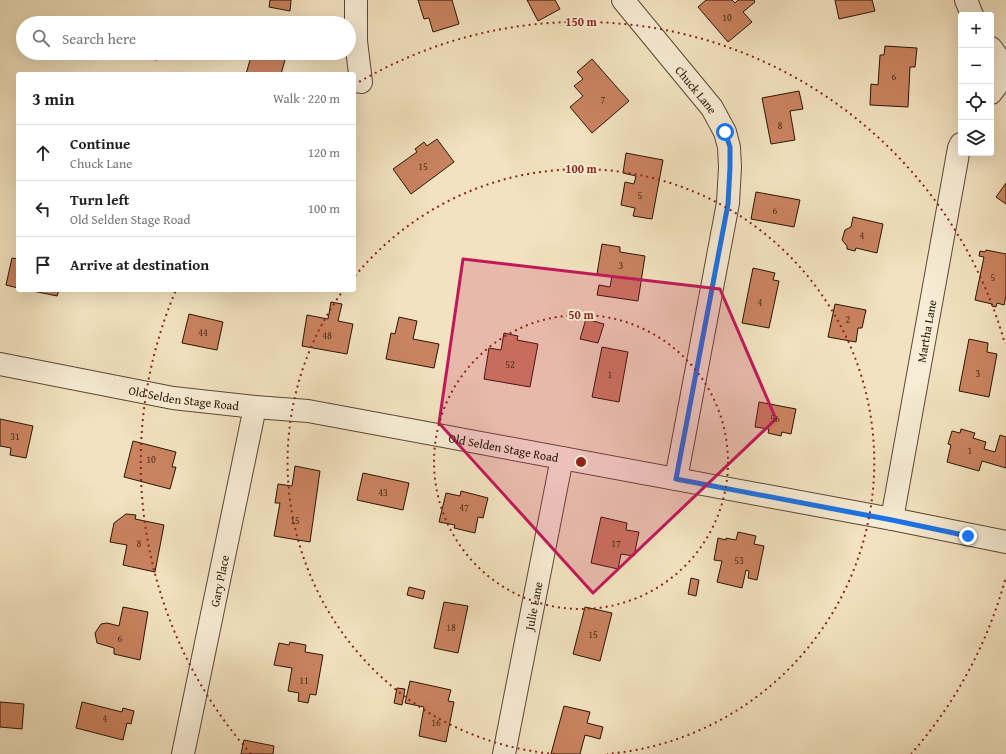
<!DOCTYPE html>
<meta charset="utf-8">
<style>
body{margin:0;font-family:"Gentium Book Plus",serif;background:#f2f2f2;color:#202124}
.controls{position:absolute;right:12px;top:12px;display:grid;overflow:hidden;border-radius:4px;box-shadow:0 4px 16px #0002}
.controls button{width:36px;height:36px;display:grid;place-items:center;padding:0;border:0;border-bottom:1px solid #e0e0e0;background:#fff;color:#202124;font:20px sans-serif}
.stop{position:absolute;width:12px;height:12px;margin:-9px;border:3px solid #1a73e8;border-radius:50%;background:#fff}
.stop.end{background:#1a73e8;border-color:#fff;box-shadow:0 1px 4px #0008}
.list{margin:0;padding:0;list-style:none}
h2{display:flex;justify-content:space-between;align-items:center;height:52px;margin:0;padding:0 16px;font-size:17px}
h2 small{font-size:13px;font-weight:400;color:#757577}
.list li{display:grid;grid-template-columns:26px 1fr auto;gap:12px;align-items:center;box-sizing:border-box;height:56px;padding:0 16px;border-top:1px solid #e0e0e0}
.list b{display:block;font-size:15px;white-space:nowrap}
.list p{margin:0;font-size:13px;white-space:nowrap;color:#757577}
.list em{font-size:13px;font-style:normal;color:#757577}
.icon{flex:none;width:22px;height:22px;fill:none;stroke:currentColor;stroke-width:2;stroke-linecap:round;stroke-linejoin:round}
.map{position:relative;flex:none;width:1006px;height:754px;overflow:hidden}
.search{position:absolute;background:#fff;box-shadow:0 4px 16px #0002;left:16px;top:16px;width:340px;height:44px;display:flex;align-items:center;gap:10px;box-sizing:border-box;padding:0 14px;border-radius:22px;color:#757577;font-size:15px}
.panel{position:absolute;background:#fff;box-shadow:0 4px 16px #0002;left:16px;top:72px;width:340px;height:220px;border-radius:4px}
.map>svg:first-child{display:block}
.building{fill:#ca835f;stroke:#291504}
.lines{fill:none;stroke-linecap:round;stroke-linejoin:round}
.minor-casing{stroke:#5b4833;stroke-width:24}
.minor{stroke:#f7ecd5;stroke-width:22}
.route{stroke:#1a73e8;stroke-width:5}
.marked{fill:#c2185b;fill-opacity:0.2;stroke:#c2185b;stroke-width:3;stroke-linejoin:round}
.ring{fill:none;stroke:#8f2418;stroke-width:2;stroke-dasharray:2 4}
.labels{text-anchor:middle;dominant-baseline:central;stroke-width:4;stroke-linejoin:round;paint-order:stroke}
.number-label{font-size:10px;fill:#51301b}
.street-label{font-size:12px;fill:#291504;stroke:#f7ecd5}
.centre{fill:#8f2418;stroke:#f7ecd5;stroke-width:2}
.ring-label{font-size:12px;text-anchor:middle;font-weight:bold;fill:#8f2418;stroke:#f7ecd5;stroke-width:4;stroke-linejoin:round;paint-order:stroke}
</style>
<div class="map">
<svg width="1006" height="754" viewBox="0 0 1006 754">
<rect width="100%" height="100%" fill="#f2e2bf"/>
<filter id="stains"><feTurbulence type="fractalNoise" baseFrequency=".005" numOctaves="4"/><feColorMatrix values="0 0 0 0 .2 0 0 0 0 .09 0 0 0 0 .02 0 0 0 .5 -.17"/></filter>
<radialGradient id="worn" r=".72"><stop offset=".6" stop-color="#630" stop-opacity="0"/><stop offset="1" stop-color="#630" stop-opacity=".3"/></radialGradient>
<g class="building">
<path d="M270,0H291L290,11L269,7Z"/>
<path d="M418,0H452L459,24L433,32L429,18L424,19Z"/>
<path d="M527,0H555L560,9L538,21Z"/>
<path d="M706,0H732L735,3L738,0H754L755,2L743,12L752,22L728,42L698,7Z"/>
<path d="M835,0H872L875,11L839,19Z"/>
<path d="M885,46L917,48L915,67H910L908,107L870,105L871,84L878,85L880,55H884Z"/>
<path d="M133,53H158L157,60L133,57Z"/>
<path d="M252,53H287L281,74H246Z"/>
<path d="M592,59L629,101L592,133L570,107L583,96L574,86L583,79L577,72Z"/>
<path d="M799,91L803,109L790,111L795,140L771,144L762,98Z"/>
<path d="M437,139L454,162L411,194L393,169L417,152L415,149L424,142L427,146Z"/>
<path d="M626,153L663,160L652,219L633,216L635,208L621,205L625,182L634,184L636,176L623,173Z"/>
<path d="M1006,183V204L996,197Z"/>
<path d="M756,192L800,200L794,227L751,219Z"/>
<path d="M853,217L883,224L877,253L856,248L855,251L847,249V246L842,240L845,230L851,227Z"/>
<path d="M602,244L620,247V252L645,256L638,301L597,295L599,285L610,287L612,276L597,274Z"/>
<path d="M986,250L1006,254V296L1004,305L997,303L996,307L992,306V304L975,300L984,257L979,256L980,251L985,252Z"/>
<path d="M12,258L18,259V288L6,285Z"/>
<path d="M753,268L775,273L773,280L779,281L769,328L742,323Z"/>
<path d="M28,290H59L57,296Z"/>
<path d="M331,302L342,304L338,321L353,324L347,354L302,346L307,315L328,319Z"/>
<path d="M835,304L866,310L862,328H858L856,342L828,337Z"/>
<path d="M189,314L223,322L217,350L182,343Z"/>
<path d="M399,317L417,321L413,339L439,344L434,368L386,359L391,333L395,334Z"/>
<path d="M586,319L604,324L598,343L580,339Z"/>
<path d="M504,333L518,336L517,340L538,344L530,387L484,379L489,348L501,350Z"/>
<path d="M969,339L988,343L987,352L997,354L989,397L959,391Z"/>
<path d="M602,347L628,352L619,402L592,397Z"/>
<path d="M759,402L796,409L791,434L782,432L781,436L768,433L769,429L755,427Z"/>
<path d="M0,419L33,426L26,458L10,455L11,448L0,446Z"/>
<path d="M961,429L975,433L973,438L986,442L984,449L995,452L1000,435L1006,437V468L982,461L979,471L947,462L951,445L948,444L952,431L960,433Z"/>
<path d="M133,441L176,452L172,467H176L170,489L124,477Z"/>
<path d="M295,466L320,471L310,542L274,536L280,503H275L278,484L292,486Z"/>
<path d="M363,473L409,483L403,510L357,500Z"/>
<path d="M461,491L488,498L483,518L478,517L475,533L454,528L455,525L439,522L446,493L460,496Z"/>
<path d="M126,514L136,515L135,519L164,525L155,572L123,565L127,545L110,542L114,523Z"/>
<path d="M601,517L627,523L626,530L639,532L634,556L621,554L618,569L591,563Z"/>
<path d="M738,532L756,536L754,544L764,546L757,580L748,578L749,571L746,570L742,588L717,582L722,561L714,560L718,538L726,540V538L736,540Z"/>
<path d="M691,578L699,580L696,596L688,594Z"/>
<path d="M409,587L425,591L423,599L407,595Z"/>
<path d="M444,602L468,606L458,653L434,648Z"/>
<path d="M123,607L148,612L140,660L114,654V648L97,643L95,633L101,624L107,623L119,626Z"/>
<path d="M585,607L612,613L600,661L573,654Z"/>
<path d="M290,642L306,645L305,652L323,655L316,695L310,694L308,703L298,701L299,693L288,691L292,668L274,665L279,643L289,645Z"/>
<path d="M410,681L451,690L448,701L454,702L446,742L419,736L424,707L405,703Z"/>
<path d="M397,688L405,689L402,705L394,703Z"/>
<path d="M0,702L24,704L22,729L0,727Z"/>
<path d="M82,702L122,712L123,708L134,711L131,724L127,723L123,740L76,728Z"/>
<path d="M564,706L590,712L587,723L603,727L600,739L585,735L580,754H551Z"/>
<path d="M244,740L274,746L273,754H241Z"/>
</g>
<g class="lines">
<defs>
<g id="minor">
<path d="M356,0V41L361,82"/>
<path id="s1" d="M623,0L712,108L725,132L729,147L730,167L728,203L676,479"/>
<path d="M966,0L972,15"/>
<path d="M991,48L1006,69"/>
<path d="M991,93L1006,73"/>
<path id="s2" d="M0,364L173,398L255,407L308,411L892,519L1006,542"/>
<path id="s3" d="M892,519L959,148L961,144"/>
<path id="s4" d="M183,754L255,407"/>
<path id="s5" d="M504,754L562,458"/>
</g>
</defs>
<use href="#minor" class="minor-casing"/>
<use href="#minor" class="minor"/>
</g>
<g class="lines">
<path class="route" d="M725,132L730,147V167L728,204L676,479L892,520L968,536"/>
</g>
<path class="marked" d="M463,259L720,289L776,419L593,593L439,423Z"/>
<g class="ring">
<circle cx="581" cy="462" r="147"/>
<path d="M555 754A293 293 0 0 1 342 292M355 276A293 293 0 1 1 607 754"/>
<path d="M1005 580A440 440 0 0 1 911 754M251 754A440 440 0 0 1 176 290M354 85A440 440 0 0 1 1005 344"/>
</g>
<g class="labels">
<g class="number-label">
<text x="727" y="17">10</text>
<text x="894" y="76">6</text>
<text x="603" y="99">7</text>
<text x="780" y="125">8</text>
<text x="423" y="166">15</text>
<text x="640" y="195">5</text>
<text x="775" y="210">6</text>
<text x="862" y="235">4</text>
<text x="621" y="265">3</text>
<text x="993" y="277">5</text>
<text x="760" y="302">4</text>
<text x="848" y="319">2</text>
<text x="203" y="332">44</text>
<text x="327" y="335">48</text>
<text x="510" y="364">52</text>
<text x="978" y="373">3</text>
<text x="610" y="374">1</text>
<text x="775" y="418">56</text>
<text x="15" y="436">31</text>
<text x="970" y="450">1</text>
<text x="151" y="459">10</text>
<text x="383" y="492">43</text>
<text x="464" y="507">47</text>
<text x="295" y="520">15</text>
<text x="139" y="543">8</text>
<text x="616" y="543">17</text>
<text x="739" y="560">53</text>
<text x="451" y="627">18</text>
<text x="593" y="634">15</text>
<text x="120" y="638">6</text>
<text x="304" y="680">11</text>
<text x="105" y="718">4</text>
<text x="436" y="722">16</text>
</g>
<g class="street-label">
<text stroke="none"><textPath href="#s1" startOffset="116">Chuck Lane</textPath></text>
<text stroke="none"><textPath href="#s3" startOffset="191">Martha Lane</textPath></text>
<text stroke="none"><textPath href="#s2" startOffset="187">Old Selden Stage Road</textPath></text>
<text stroke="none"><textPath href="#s2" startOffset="511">Old Selden Stage Road</textPath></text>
<text stroke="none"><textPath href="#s4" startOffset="177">Gary Place</textPath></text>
<text stroke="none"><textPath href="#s5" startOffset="151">Julie Lane</textPath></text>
</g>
</g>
<circle cx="581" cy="462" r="6" class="centre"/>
<g class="ring-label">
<text x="581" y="26">150 m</text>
<text x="581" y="173">100 m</text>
<text x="581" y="319">50 m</text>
</g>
<rect width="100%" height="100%" filter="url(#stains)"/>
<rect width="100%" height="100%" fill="url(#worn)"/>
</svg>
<div class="controls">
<button>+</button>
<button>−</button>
<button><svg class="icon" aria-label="locate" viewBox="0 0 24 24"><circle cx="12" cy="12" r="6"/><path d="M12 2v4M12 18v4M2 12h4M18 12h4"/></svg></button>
<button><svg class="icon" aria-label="layers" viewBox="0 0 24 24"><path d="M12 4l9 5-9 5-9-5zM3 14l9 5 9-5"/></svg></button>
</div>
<div class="stop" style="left:725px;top:132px"></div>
<div class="stop end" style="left:968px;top:536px"></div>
<div class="search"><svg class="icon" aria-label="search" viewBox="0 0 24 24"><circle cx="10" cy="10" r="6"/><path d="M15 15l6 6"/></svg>Search here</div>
<section class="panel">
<h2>3 min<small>Walk · 220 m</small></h2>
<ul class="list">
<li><svg class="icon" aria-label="ahead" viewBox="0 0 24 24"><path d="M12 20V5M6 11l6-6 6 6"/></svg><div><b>Continue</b><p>Chuck Lane</p></div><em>120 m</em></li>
<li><svg class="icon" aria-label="left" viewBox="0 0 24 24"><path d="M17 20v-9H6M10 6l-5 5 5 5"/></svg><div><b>Turn left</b><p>Old Selden Stage Road</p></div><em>100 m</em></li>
<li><svg class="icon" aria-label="arrive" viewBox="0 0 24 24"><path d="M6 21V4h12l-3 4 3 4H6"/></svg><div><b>Arrive at destination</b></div></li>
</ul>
</section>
</div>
